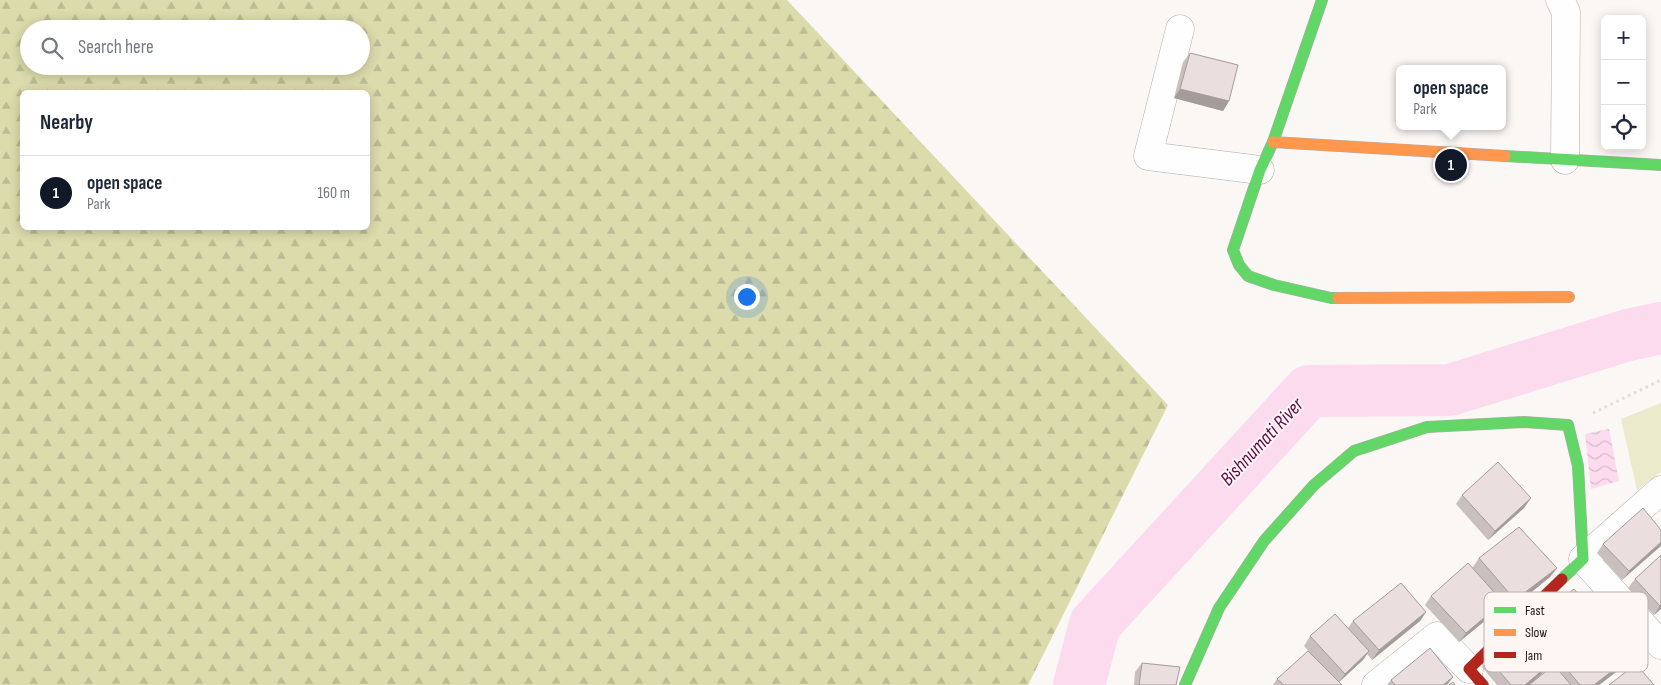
<!DOCTYPE html>
<meta charset="utf-8">
<style>
body{margin:0;font-family:"Sofia Sans Condensed",sans-serif;background:#f2f2f3;color:#1f2937}
.controls{position:absolute;right:15px;top:15px;display:grid;overflow:hidden;border-radius:8px;box-shadow:0 2px 12px #0003}
.controls button{width:45px;height:45px;display:grid;place-items:center;padding:0;border:0;border-bottom:1px solid #e0e1e3;background:#fff;color:#1f2937;font:25px sans-serif}
.you{position:absolute;left:746px;top:296px;width:18px;height:18px;margin:-12px;border:4px solid #fff;border-radius:50%;background:#1a73e8;box-shadow:0 0 0 8px #1a73e833}
.badge{display:grid;place-items:center;width:32px;height:32px;border-radius:50%;background:#111827;color:#fff;font-size:16px;font-weight:700}
.pin{position:absolute;translate:-50% -50%;border:2px solid #fff;box-shadow:0 1px 5px #0006}
.popup{position:absolute;left:1396px;top:65px;width:110px;height:65px;box-sizing:border-box;display:grid;place-content:center;border-radius:8px;background:#fff;filter:drop-shadow(0 1px 4px #0005);font-size:16px;white-space:nowrap;color:#747a83}
.popup b{font-size:19px;color:#1f2937}
.popup::after{content:'';position:absolute;left:50%;top:100%;margin-left:-10px;border:10px solid transparent;border-top-color:#fff}
.list{margin:0;padding:0;list-style:none}
h2{display:flex;justify-content:space-between;align-items:center;height:65px;margin:0;padding:0 20px;font-size:21px}
h2 small{font-size:16px;font-weight:400;color:#747a83}
.list li{display:grid;grid-template-columns:32px 1fr auto;gap:15px;align-items:center;box-sizing:border-box;height:75px;padding:0 20px;border-top:1px solid #e0e1e3}
.list b{display:block;font-size:19px;white-space:nowrap}
.list p{margin:0;font-size:16px;white-space:nowrap;color:#747a83}
.list em{font-size:16px;font-style:normal;color:#747a83}
.icon{flex:none;width:28px;height:28px;fill:none;stroke:currentColor;stroke-width:2;stroke-linecap:round;stroke-linejoin:round}
.map{position:relative;flex:none;width:1661px;height:685px;overflow:hidden}
.search{position:absolute;background:#fff;box-shadow:0 2px 12px #0003;left:20px;top:20px;width:350px;height:55px;display:flex;align-items:center;gap:12px;box-sizing:border-box;padding:0 18px;border-radius:28px;color:#747a83;font-size:19px}
.panel{position:absolute;background:#fff;box-shadow:0 2px 12px #0003;left:20px;top:90px;width:350px;height:140px;border-radius:8px}
.map>svg:first-child{display:block}
.forest{fill:url(#forest-firs);fill-rule:evenodd}
.park{fill:url(#park-crowns)}
.garden{fill:#ebeaca}
.water{fill:url(#water-waves)}
.lines{fill:none;stroke-linecap:round;stroke-linejoin:round}
.river{stroke:#fddbef;stroke-width:52}
.street-casing{stroke:#b0acaa;stroke-width:29}
.fast-casing{stroke:#b0acaa;stroke-width:12}
.slow-casing{stroke:#b0acaa;stroke-width:12}
.jam-casing{stroke:#b0acaa;stroke-width:12}
.path{stroke:#e0dedd;stroke-width:3;stroke-dasharray:2.5 4;stroke-linecap:butt}
.street{stroke:#fefefe;stroke-width:28}
.fast{stroke:#63d668;stroke-width:11}
.slow{stroke:#ff974d;stroke-width:11}
.jam{stroke:#b3261e;stroke-width:11}
.wall{fill:#c9bfbf}
.shaded-wall{fill:#a49b9b}
.building{fill:#eadede;stroke:#a49b9b}
.labels{text-anchor:middle;dominant-baseline:central;stroke-width:4;stroke-linejoin:round;paint-order:stroke}
.water-label{font-size:20px;font-style:italic;fill:#60074b;stroke:#fdf6f2}
.key{fill:#fdf6f2;stroke:#bab3b0;stroke-width:1}
.key-label{font-size:14px;fill:#1e1815}
</style>
<div class="map">
<svg width="1661" height="685" viewBox="0 0 1661 685">
<defs>
<pattern id="forest-firs" width="22" height="20" patternUnits="userSpaceOnUse" patternTransform="scale(1.25)"><rect width="22" height="20" fill="#dcdbac"/><path d="M5 1l3.5 6h-7zM16 11l3.5 6h-7z" fill="#bcbb93"/></pattern>
<pattern id="park-crowns" width="20" height="18" patternUnits="userSpaceOnUse" patternTransform="scale(1.25)"><rect width="20" height="18" fill="#ebeaca"/><path d="M2 6a3 3 0 1 1 6 0M12 15a3 3 0 1 1 6 0" fill="none" stroke="#c9c8ad"/></pattern>
<pattern id="water-waves" width="16" height="10" patternUnits="userSpaceOnUse" patternTransform="scale(1.25)"><rect width="16" height="10" fill="#fddbef"/><path d="M0 5q4-4 8 0t8 0" fill="none" stroke="#d8bbcc"/></pattern>
</defs>
<rect width="100%" height="100%" fill="#faf7f5"/>
<path class="forest" d="M0,0H787L1168,405L1028,685H0ZM29,29H361V66H29ZM22,92H368V228H22Z"/>
<path class="park" d="M1437,152L1469,154L1465,179L1434,176Z"/>
<path class="garden" d="M1661,403V472L1637,490L1621,419Z"/>
<path class="water" d="M1609,429L1619,481L1591,489L1585,434Z"/>
<g class="lines">
<path class="river" d="M1079,685L1095,624L1309,391L1450,390L1628,335L1661,328"/>
<defs>
<g id="street">
<path d="M1560,0L1566,12L1565,160"/>
<path d="M1180,29L1148,156L1260,170"/>
<path d="M1661,490L1583,559L1661,645"/>
<path d="M1376,685L1437,636L1469,669"/>
</g>
<g id="fast">
<path d="M1322,0L1273,142L1260,170L1233,250L1239,265L1248,276L1274,285L1331,298H1338"/>
<path d="M1505,156L1661,165"/>
<path d="M1185,685L1219,608L1264,541L1314,485L1354,451L1427,427L1524,422L1568,425L1578,466L1583,559L1562,579"/>
</g>
<g id="slow">
<path d="M1273,142L1505,156"/>
<path d="M1338,298L1569,297"/>
</g>
<path id="jam" d="M1483,685L1469,669L1562,579"/>
</defs>
<use href="#street" class="street-casing"/>
<use href="#fast" class="fast-casing"/>
<use href="#slow" class="slow-casing"/>
<use href="#jam" class="jam-casing"/>
<path class="path" d="M1593,413L1661,380"/>
<use href="#street" class="street"/>
<use href="#fast" class="fast"/>
<use href="#slow" class="slow"/>
<use href="#jam" class="jam"/>
</g>
<g class="wall">
<path d="M1190,53L1229,101L1223,111L1174,98L1183,62Z"/>
<path d="M1462,495L1531,498L1524,508L1488,540L1456,504Z"/>
<path d="M1661,530L1622,580L1597,553L1603,544Z"/>
<path d="M1661,555V609L1654,615L1628,588L1635,579Z"/>
<path d="M1479,558L1557,568L1550,577L1509,610L1503,602L1497,611L1459,642L1425,605L1431,596L1473,567Z"/>
<path d="M1426,612L1420,621L1372,660L1367,654L1363,660L1339,682L1342,685H1273L1277,679L1319,663L1304,646L1310,636L1348,628L1353,621Z"/>
<path d="M1529,624L1593,629L1551,661L1545,671L1529,685H1497L1482,667L1488,658L1524,630Z"/>
<path d="M1560,661L1624,666L1599,685H1529L1556,667Z"/>
<path d="M1142,663L1176,685H1134L1135,672Z"/>
<path d="M1453,677L1447,685H1387L1391,680Z"/>
</g>
<g class="shaded-wall">
<path d="M1180,89L1229,101L1223,111L1174,98Z"/>
<path d="M1531,498L1524,508L1488,540L1495,531Z"/>
<path d="M1661,542V546L1622,580L1629,571Z"/>
<path d="M1557,568L1550,577L1509,610L1515,600Z"/>
<path d="M1503,602L1497,611L1459,642L1466,633Z"/>
<path d="M1661,605V609L1654,615L1660,606Z"/>
<path d="M1426,612L1420,621L1372,660L1379,650Z"/>
<path d="M1599,620L1593,629L1548,664L1554,654Z"/>
<path d="M1369,651L1363,660L1338,683L1345,674Z"/>
<path d="M1630,657L1624,666L1599,685H1594Z"/>
<path d="M1552,662L1545,671L1529,685H1525Z"/>
<path d="M1453,677L1447,685H1443Z"/>
</g>
<g class="building">
<path d="M1190,53L1238,65L1229,101L1180,89Z"/>
<path d="M1498,462L1531,498L1495,531L1462,495Z"/>
<path d="M1643,508L1661,530V542L1629,571L1603,544Z"/>
<path d="M1519,527L1557,568L1515,600L1479,558Z"/>
<path d="M1661,555V605L1660,606L1635,579Z"/>
<path d="M1468,563L1503,602L1466,633L1431,596Z"/>
<path d="M1401,583L1426,612L1379,650L1353,621Z"/>
<path d="M1574,589L1599,620L1554,654L1529,624Z"/>
<path d="M1335,614L1369,651L1345,674L1310,636Z"/>
<path d="M1605,626L1630,657L1594,685H1580L1560,661Z"/>
<path d="M1524,630L1552,662L1525,685H1511L1488,658Z"/>
<path d="M1430,648L1453,677L1443,685H1395L1391,680Z"/>
<path d="M1308,651L1342,685H1284L1277,679Z"/>
<path d="M1142,663L1180,667L1176,685H1139Z"/>
<path d="M1636,664L1654,685H1609Z"/>
<path d="M1554,665L1571,685H1529Z"/>
<path d="M1453,682L1455,685H1449Z"/>
</g>
<g class="labels">
<g class="water-label">
<text transform="translate(1262 442) rotate(-47)">Bishnumati River</text>
</g>
</g>
<rect x="1484" y="592" width="164" height="80" rx="8" class="key"/>
<rect x="1494" y="607" width="22" height="6" fill="#63d668"/>
<rect x="1494" y="629" width="22" height="7" fill="#ff974d"/>
<rect x="1494" y="652" width="22" height="6" fill="#b3261e"/>
<g class="key-label">
<text x="1525" y="615">Fast</text>
<text x="1525" y="637">Slow</text>
<text x="1525" y="660">Jam</text>
</g>
</svg>
<div class="controls">
<button>+</button>
<button>−</button>
<button><svg class="icon" aria-label="locate" viewBox="0 0 24 24"><circle cx="12" cy="12" r="6"/><path d="M12 2v4M12 18v4M2 12h4M18 12h4"/></svg></button>
</div>
<div class="you"></div>
<div class="pin badge" style="left:1451px;top:165px">1</div>
<div class="popup"><b>open space</b>Park</div>
<div class="search"><svg class="icon" aria-label="search" viewBox="0 0 24 24"><circle cx="10" cy="10" r="6"/><path d="M15 15l6 6"/></svg>Search here</div>
<section class="panel">
<h2>Nearby<small></small></h2>
<ul class="list">
<li><span class="badge">1</span><div><b>open space</b><p>Park</p></div><em>160 m</em></li>
</ul>
</section>
</div>
